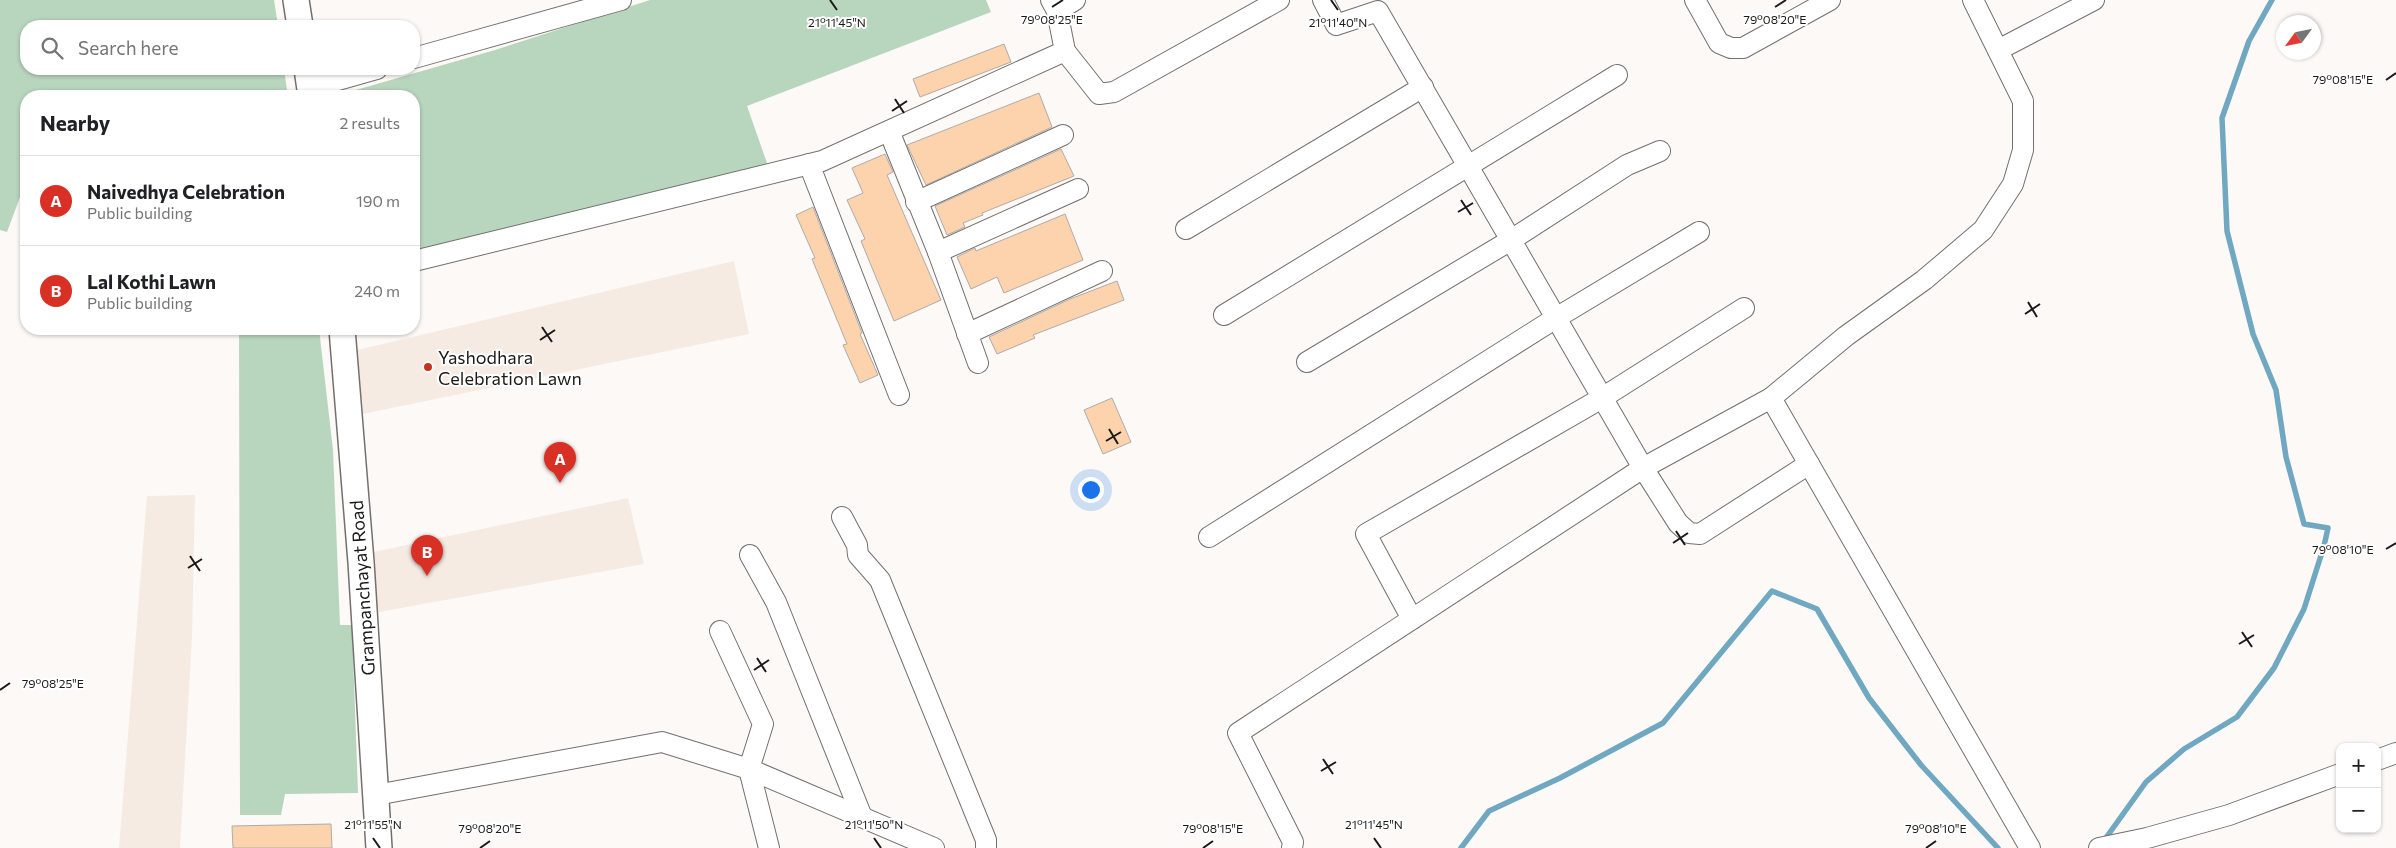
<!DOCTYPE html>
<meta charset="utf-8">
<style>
body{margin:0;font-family:Commissioner,sans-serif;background:#f6f6f6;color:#202124}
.controls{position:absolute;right:15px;bottom:15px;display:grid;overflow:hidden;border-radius:10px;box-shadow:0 1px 4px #0004}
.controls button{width:45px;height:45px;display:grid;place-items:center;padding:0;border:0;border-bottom:1px solid #e0e0e0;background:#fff;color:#202124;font:25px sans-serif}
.compass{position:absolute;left:2276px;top:15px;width:45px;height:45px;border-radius:50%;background:#fff;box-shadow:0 1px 4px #0004;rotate:237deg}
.you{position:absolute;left:1090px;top:489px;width:18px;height:18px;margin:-12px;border:4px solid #fff;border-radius:50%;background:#1a73e8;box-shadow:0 0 0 8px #1a73e833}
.badge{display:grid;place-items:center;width:32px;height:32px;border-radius:50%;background:#d93025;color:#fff;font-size:16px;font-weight:700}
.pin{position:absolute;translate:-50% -41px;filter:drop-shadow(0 1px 2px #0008)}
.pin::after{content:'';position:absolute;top:26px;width:18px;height:15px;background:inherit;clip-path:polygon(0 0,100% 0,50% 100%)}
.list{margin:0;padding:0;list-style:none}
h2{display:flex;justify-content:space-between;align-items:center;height:65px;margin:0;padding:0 20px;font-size:21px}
h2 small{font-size:16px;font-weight:400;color:#757577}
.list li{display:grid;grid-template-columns:32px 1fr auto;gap:15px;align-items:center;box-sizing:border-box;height:90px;padding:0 20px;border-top:1px solid #e0e0e0}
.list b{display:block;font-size:19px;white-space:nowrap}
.list p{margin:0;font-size:16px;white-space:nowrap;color:#757577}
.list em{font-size:16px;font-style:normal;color:#757577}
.icon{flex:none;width:28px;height:28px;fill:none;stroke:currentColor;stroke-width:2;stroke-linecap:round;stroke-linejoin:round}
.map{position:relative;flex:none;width:2396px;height:848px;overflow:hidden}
.search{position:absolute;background:#fff;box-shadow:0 1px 4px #0004;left:20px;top:20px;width:400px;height:55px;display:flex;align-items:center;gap:12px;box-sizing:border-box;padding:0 18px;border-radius:20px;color:#757577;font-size:19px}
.panel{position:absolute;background:#fff;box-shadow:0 1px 4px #0004;left:20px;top:90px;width:400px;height:245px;border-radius:20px}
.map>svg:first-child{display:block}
.built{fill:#f5ebe3}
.green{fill:#b8d5be}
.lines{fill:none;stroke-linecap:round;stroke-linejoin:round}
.stream{stroke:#6fa8c0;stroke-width:5.5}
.building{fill:#fdd3ad;stroke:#aeaba9}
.minor-casing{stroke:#73706e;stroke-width:22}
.tertiary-casing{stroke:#73706e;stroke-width:28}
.minor{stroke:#fff;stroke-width:20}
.tertiary{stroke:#fff;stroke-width:25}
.ticks{fill:none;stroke:#1b1a19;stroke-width:2}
.poi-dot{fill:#c23525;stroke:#fff;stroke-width:2}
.labels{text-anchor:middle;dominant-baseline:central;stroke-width:4;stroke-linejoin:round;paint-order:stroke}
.poi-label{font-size:18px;fill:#1b1a19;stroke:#fff;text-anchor:start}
.street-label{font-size:18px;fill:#1b1a19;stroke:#fff}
.ticks-label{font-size:12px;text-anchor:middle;fill:#1b1a19;stroke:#fff;stroke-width:4;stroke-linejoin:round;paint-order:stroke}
</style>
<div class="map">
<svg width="2396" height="848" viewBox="0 0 2396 848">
<rect width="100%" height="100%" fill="#fcf9f6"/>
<g class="built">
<path d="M734,261L749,334L363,414L357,350Z"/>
<path d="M195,495L192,637L180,848H119L147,496Z"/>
<path d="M628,498L644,564L374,613L369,553Z"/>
</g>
<g class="green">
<path d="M0,0H274L278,26H26V69H284L287,90L285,96H26V181L7,232L0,230Z"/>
<path d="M650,0H986L991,12L747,106L768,166L414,256V96H335L495,50Z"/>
<path d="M239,329H319L333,450L340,625H352L358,793L285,794L281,815H240Z"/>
</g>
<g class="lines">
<g class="stream">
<path d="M2103,842L2146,782L2184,749L2237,717L2274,668L2304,609L2324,546L2328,528L2304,524L2286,457L2276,390L2253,334L2227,231L2222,118L2249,41L2272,0"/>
<path d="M1461,848L1489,811L1560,778L1663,723L1772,591L1817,609L1869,698L1921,765L1998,848"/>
</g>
</g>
<g class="building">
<path d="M1004,44L1011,62L920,97L913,79Z"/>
<path d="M1039,93L1052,127L926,185L907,145Z"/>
<path d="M1061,149L1074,176L982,213L983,215L963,223L965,227L947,235L935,206Z"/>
<path d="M885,154L893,172L887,175L941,300L894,321L861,241L865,239L847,200L863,193L852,168Z"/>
<path d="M813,207L862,333L860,334L878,375L860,383L843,345L847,344L812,259L815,258L796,215Z"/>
<path d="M1065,214L1083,260L1004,293L997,277L971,289L957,257L975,248L976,251Z"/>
<path d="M1117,281L1124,300L1033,335L1035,338L997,354L989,337L1070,299Z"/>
<path d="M1112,398L1131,442L1103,454L1084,410Z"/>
<path d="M331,824L332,848H233L232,826Z"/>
</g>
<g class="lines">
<defs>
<g id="minor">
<path d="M1051,0L1057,11L1065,51L1099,94L1114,92L1279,0"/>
<path d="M1323,0L1336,25L1378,11L1643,468L1678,523L1689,533L1700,534L1809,464"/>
<path d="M1695,0L1719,43L1731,48H1743L1830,0"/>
<path d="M1057,11L1075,0"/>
<path d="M1998,50L2094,0"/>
<path d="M414,58L621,0"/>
<path d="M310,88L377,69"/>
<path d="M889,131L938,252L978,363"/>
<path d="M809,164L899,395"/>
<path d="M916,202L1063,135"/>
<path d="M1186,229L1423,87"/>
<path d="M938,252L1078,189"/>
<path d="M414,261L822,161L1065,51"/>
<path d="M1224,315L1617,75"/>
<path d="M967,334L1102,271"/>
<path d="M1307,362L1511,240L1627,165L1660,151"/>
<path d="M1771,398L1846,336L1924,280L1983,230L2013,184L2023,150V101L1973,0"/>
<path d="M842,517L857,545L858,555L880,580L986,840V848"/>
<path d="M1209,537L1556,318L1699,232"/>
<path d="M750,555L776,602L862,817"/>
<path d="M1412,619L1366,534L1602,398L1744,308"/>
<path d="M720,631L763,724L749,769L769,848"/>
<path d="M2377,760L2396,753"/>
<path d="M376,795L662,742L749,769L934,848"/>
<path d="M1292,848L1293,842L1238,733L1643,468L1771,398L2030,848"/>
<path d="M2099,848L2147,838L2229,815L2340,774"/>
</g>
<g id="tertiary">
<path d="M296,0L300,26"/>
<path d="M307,69L311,96"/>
<path d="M342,329L361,562L379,848"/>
</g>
</defs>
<use href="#minor" class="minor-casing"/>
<use href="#tertiary" class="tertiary-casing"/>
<use href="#minor" class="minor"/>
<use href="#tertiary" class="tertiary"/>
</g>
<path class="ticks" d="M830,0L837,10M1331,0L1338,10M1052,7L1063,0M1775,7L1786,0M2386,80L2396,73M895,99L904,113M892,111L907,101M1461,200L1471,215M1458,212L1473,203M2028,302L2037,317M2025,314L2040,304M542,327L552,342M540,340L555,330M1109,429L1118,444M1106,441L1121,432M1676,531L1685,545M1673,543L1688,533M2386,549L2396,543M190,556L200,571M188,568L202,559M2242,632L2252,647M2239,644L2254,635M757,658L766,672M754,670L769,660M0,690L10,683M1323,759L1333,774M1321,771L1336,762M373,838L380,848M874,838L881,848M1374,838L1381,848M480,848L490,841M1203,848L1213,841M1926,848L1936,841"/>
<circle class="poi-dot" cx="428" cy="367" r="5"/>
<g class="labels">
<g class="poi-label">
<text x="438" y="357">Yashodhara<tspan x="438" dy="21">Celebration Lawn</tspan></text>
</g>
<g class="street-label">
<text transform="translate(362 588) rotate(-94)">Grampanchayat Road</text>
</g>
</g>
<g class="ticks-label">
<text x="1052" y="24">79°08'25"E</text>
<text x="1775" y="24">79°08'20"E</text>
<text x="837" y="27">21°11'45"N</text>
<text x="1338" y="27">21°11'40"N</text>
<text x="2343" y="84">79°08'15"E</text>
<text x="2343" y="554">79°08'10"E</text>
<text x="53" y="688">79°08'25"E</text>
<text x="373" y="829">21°11'55"N</text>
<text x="874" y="829">21°11'50"N</text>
<text x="1374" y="829">21°11'45"N</text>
<text x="490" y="833">79°08'20"E</text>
<text x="1213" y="833">79°08'15"E</text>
<text x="1936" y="833">79°08'10"E</text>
</g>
</svg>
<div class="controls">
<button>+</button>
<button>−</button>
</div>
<svg class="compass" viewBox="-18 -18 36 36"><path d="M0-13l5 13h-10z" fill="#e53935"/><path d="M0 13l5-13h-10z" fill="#757577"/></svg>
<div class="you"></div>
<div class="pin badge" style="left:560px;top:483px">A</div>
<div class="pin badge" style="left:427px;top:576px">B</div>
<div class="search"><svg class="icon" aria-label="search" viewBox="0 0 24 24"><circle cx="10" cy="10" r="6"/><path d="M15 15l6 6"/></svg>Search here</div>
<section class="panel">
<h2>Nearby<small>2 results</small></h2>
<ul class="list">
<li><span class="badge">A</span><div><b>Naivedhya Celebration</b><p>Public building</p></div><em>190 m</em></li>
<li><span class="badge">B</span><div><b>Lal Kothi Lawn</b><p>Public building</p></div><em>240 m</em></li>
</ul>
</section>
</div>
